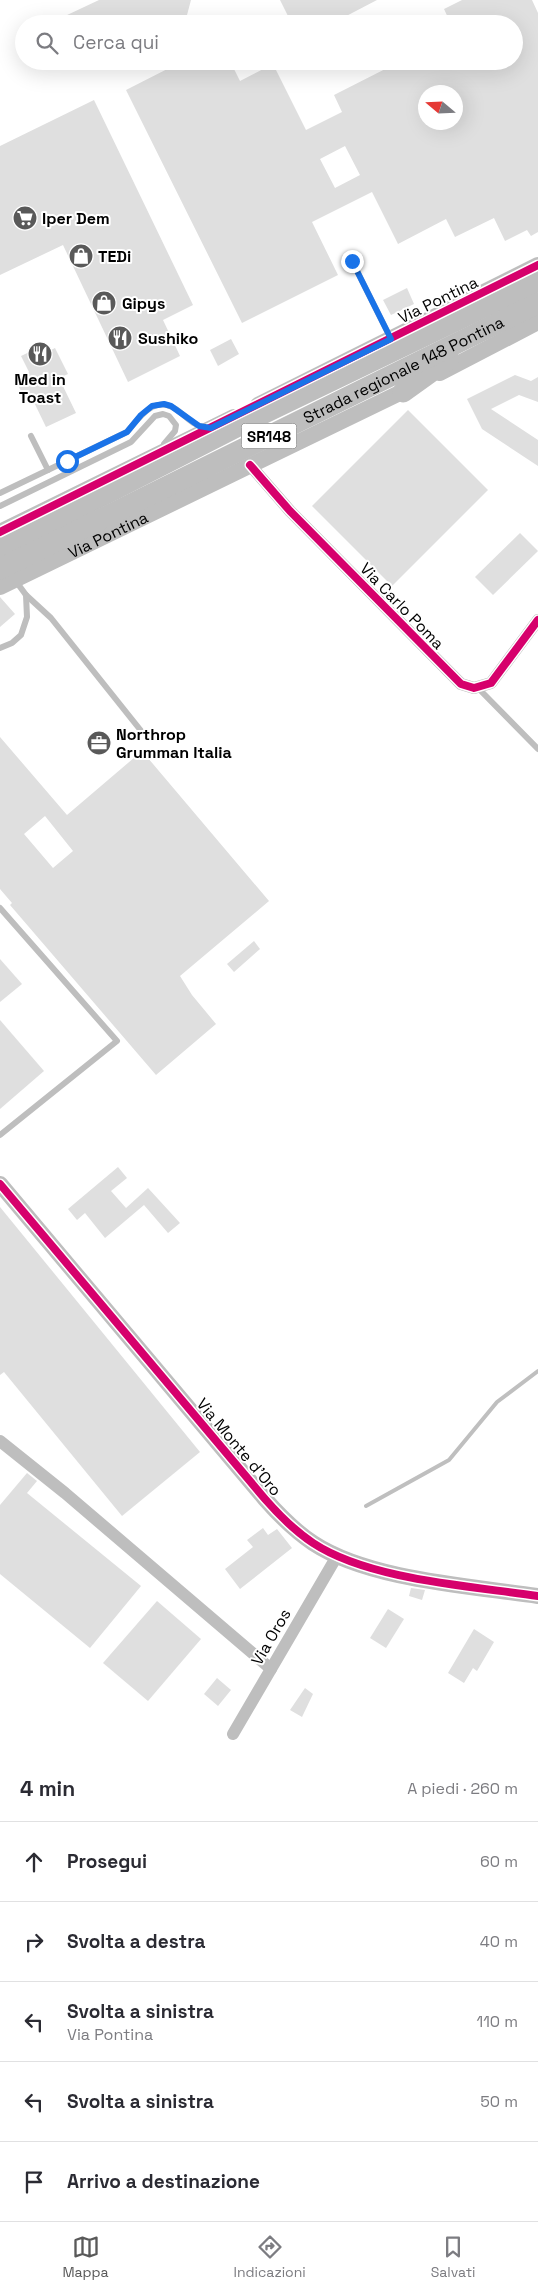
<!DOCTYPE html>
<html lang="it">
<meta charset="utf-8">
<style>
body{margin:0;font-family:"Space Grotesk",sans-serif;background:#f7f7f7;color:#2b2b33}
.compass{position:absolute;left:418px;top:85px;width:45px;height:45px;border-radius:50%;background:#fff;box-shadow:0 5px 20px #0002;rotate:289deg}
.stop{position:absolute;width:15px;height:15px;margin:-11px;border:4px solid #1a73e8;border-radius:50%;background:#fff}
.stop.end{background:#1a73e8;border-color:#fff;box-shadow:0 1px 5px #0008}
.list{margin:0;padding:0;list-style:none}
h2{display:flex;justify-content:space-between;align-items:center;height:65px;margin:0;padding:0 20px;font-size:21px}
h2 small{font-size:16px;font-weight:400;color:#7c7c81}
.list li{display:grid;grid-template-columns:32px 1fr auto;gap:15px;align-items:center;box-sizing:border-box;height:80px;padding:0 20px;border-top:1px solid #e1e1e2}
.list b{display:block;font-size:19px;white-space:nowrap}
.list p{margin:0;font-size:16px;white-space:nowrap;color:#7c7c81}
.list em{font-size:16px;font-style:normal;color:#7c7c81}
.icon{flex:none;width:28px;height:28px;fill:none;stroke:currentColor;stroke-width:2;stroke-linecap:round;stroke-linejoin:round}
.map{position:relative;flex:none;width:538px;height:1756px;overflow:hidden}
.search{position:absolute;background:#fff;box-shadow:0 5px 20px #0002;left:15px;right:15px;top:15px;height:55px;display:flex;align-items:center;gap:12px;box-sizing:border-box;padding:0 18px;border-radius:28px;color:#7c7c81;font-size:19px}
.sheet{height:465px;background:#fff}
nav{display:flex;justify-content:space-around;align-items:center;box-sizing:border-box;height:70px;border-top:1px solid #e1e1e2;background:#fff;font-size:14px;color:#7c7c81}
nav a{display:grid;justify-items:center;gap:2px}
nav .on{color:#595959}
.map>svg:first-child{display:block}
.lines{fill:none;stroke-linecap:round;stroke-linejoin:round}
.stream{stroke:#bfbfbf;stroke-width:4}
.building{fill:#dfdfdf;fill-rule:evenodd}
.service{stroke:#bebebe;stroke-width:6}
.minor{stroke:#bebebe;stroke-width:12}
.tertiary{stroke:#bebebe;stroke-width:16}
.trunk{stroke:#bebebe;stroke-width:21}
.cycleway-casing{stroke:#fff;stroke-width:11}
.cycleway{stroke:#d6006c;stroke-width:8}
.route{stroke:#1a73e8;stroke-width:6}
.labels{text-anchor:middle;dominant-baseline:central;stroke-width:4;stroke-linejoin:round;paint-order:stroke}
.shield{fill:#fff;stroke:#4c4c4c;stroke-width:1}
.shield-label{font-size:15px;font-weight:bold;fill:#000}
.poi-label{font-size:16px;font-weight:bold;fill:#000;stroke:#fff;text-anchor:start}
.street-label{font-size:16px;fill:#000;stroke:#fff}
</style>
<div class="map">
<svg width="538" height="1756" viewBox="0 0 538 1756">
<rect width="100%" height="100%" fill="#fff"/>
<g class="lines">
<path class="stream" d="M366,1506L449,1460L497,1402L538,1371"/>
</g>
<g class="building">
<path d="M99,0H191L187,15L169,24H131L127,16L110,24H68L65,16Z"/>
<path d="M280,0H377L331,24H292Z"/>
<path d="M462,0H532L538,13V232L531,236L527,230L505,241L494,218L455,237L446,219L398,244L372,192L312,222L338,275L242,323L126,90L183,61H230L240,81L273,64L306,130L342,112L334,95L401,61H514V24H451L444,9ZM426,92H456V122H426ZM345,146L360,175L335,188L320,159Z"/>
<path d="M94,100L193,305L163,320L180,356L128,382L63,245L0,275V146Z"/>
<path d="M407,288L414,304L391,315L383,300Z"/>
<path d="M231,339L239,354L218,366L210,350Z"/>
<path d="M42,346L45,353L55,348L68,374L59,378L76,413L46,427L30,394L24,397L15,379L29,372L21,356Z"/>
<path d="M515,375L531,381L538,377V402L519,395L491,409L538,440V466L482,429L467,399Z"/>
<path d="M408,410L488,490L392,586L312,506Z"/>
<path d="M520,533L538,551L493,595L475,577Z"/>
<path d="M0,597L15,614L0,627Z"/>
<path d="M0,737L67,815L142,751L269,901L180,976L192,995L216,1024L156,1075L10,905L12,903L0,889ZM45,816L73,851L53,868L24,834Z"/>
<path d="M254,941L260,949L234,972L227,964Z"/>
<path d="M0,959L22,984L0,1002Z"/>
<path d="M0,1020L44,1071L0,1109Z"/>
<path d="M118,1167L127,1178L111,1191L126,1208L148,1188L180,1223L168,1233L144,1205L105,1238L85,1213L77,1220L68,1209Z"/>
<path d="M0,1207L200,1452L122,1516L4,1372L0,1375Z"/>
<path d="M27,1473L37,1481L27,1493L141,1586L90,1648L0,1574V1505Z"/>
<path d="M263,1528L268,1535L277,1529L292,1548L240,1589L225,1569L253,1547L247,1540Z"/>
<path d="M411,1588L425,1590L422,1600L409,1596Z"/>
<path d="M157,1601L201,1639L148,1701L103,1663Z"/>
<path d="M388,1609L404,1619L386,1648L370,1638Z"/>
<path d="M474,1629L494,1642L477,1671L473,1668L464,1683L448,1673Z"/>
<path d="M217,1678L231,1690L218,1706L204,1694Z"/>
<path d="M305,1688L313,1694L302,1717L290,1710Z"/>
</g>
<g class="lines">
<g class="service">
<path d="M352,261L390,337"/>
<path d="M31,436L48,470"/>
<path d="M0,493L127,432C142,414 157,392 181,413C188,419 195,426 204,427"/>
<path d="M0,506L131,442L155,416L163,414L169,416L176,425L175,431L164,444"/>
<path d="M26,595L51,618L142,732"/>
<path d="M0,648L12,643L21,635L27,617L26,595L15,580"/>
<path d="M478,688L538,749"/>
<path d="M0,908L117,1041L0,1135"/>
</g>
<g class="minor">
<path d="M250,465L290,511L461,684L474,688L491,683L538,620"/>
<path d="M0,1441L65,1493L271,1669"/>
<path d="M233,1734L337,1556"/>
</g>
<g class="tertiary">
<path d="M440,373L538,322"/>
<path d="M258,405L538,265"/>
<path d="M0,532L234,417"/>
<path id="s1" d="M0,587L412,387"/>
<path d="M0,1184L265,1499C279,1515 295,1531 313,1543C369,1580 471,1586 538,1596"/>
</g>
<g class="trunk">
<path d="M403,392L449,359"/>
<path d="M0,548L254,418L538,281"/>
<path id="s2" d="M0,569L538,303"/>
</g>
<defs>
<g id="cycleway">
<path d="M250,465L290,511L461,684L474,688L491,683L538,620"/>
<path d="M0,532L538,265"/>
<path d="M0,1184L265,1499C279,1515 295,1531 313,1543C369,1580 471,1586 538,1596"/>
</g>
</defs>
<use href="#cycleway" class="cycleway-casing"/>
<use href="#cycleway" class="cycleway"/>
</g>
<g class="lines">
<path class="route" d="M67,461L127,432L141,415L152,406L164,404L171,406L199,426L211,428L391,339L352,261"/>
</g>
<defs>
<symbol id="supermarket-disc" viewBox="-11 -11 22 22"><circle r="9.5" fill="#595959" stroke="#fff"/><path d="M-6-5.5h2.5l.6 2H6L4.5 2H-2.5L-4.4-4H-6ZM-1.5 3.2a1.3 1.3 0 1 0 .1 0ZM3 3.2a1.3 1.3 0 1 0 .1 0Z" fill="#fff"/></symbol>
<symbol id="shop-disc" viewBox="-11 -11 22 22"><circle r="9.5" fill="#595959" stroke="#fff"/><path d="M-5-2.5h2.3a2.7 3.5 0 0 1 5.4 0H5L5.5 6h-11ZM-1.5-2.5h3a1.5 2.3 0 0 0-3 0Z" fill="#fff"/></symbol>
<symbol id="restaurant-disc" viewBox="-11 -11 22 22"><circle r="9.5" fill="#595959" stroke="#fff"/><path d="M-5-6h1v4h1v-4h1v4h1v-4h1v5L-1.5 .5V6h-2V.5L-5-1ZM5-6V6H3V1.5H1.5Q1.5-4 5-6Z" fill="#fff"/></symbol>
<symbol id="office-disc" viewBox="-11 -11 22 22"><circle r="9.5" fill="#595959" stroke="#fff"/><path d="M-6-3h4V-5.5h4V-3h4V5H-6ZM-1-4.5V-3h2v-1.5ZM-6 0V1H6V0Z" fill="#fff"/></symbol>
</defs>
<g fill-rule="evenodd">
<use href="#supermarket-disc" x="11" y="204" width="28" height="28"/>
<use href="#shop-disc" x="67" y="242" width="28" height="28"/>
<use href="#shop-disc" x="90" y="289" width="28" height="28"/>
<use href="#restaurant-disc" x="106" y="324" width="28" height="28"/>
<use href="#restaurant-disc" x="26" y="340" width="28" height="28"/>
<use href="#office-disc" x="85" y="729" width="28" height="28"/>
</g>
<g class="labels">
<rect class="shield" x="241.5" y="423.5" width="55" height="25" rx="4"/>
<g class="shield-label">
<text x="269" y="436">SR148</text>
</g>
<g class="poi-label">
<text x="42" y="218">Iper Dem</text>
<text x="98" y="256">TEDi</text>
<text x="122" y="303">Gipys</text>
<text x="138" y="338">Sushiko</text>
<text x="40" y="379" text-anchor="middle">Med in<tspan x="40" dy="18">Toast</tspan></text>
<text x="116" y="734">Northrop<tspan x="116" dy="18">Grumman Italia</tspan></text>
</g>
<g class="street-label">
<text transform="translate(438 300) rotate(-26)">Via Pontina</text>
<text stroke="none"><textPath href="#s2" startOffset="450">Strada regionale 148 Pontina</textPath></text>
<text stroke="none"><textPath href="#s1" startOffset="120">Via Pontina</textPath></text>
<text transform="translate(402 606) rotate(46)">Via Carlo Poma</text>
<text transform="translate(239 1447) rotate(50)">Via Monte d'Oro</text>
<text transform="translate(271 1637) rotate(-60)">Via Oros</text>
</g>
</g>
</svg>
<svg class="compass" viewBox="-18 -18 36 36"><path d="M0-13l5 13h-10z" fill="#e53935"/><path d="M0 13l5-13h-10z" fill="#7c7c81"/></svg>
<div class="stop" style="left:67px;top:461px"></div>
<div class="stop end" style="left:352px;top:261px"></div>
<div class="search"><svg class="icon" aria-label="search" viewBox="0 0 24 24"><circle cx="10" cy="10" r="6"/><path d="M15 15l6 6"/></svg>Cerca qui</div>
</div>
<section class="sheet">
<h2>4 min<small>A piedi · 260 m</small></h2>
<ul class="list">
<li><svg class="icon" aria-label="ahead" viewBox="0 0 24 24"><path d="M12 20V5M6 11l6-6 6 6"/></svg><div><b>Prosegui</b></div><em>60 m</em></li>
<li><svg class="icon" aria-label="right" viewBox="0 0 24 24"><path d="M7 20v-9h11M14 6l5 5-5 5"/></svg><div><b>Svolta a destra</b></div><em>40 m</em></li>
<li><svg class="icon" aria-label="left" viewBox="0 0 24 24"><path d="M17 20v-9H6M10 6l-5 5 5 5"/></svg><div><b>Svolta a sinistra</b><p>Via Pontina</p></div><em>110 m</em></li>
<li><svg class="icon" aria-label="left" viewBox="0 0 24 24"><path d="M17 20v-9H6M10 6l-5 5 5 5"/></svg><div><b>Svolta a sinistra</b></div><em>50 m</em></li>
<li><svg class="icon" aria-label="arrive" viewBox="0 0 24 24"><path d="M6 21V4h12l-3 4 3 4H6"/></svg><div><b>Arrivo a destinazione</b></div></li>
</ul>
</section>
<nav>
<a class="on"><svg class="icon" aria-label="map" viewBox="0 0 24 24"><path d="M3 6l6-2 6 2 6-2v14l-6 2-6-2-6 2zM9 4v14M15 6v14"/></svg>Mappa</a>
<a><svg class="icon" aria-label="directions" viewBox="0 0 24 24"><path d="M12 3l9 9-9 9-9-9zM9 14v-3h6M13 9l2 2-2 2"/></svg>Indicazioni</a>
<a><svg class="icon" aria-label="saved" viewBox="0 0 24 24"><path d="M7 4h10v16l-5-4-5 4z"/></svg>Salvati</a>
</nav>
